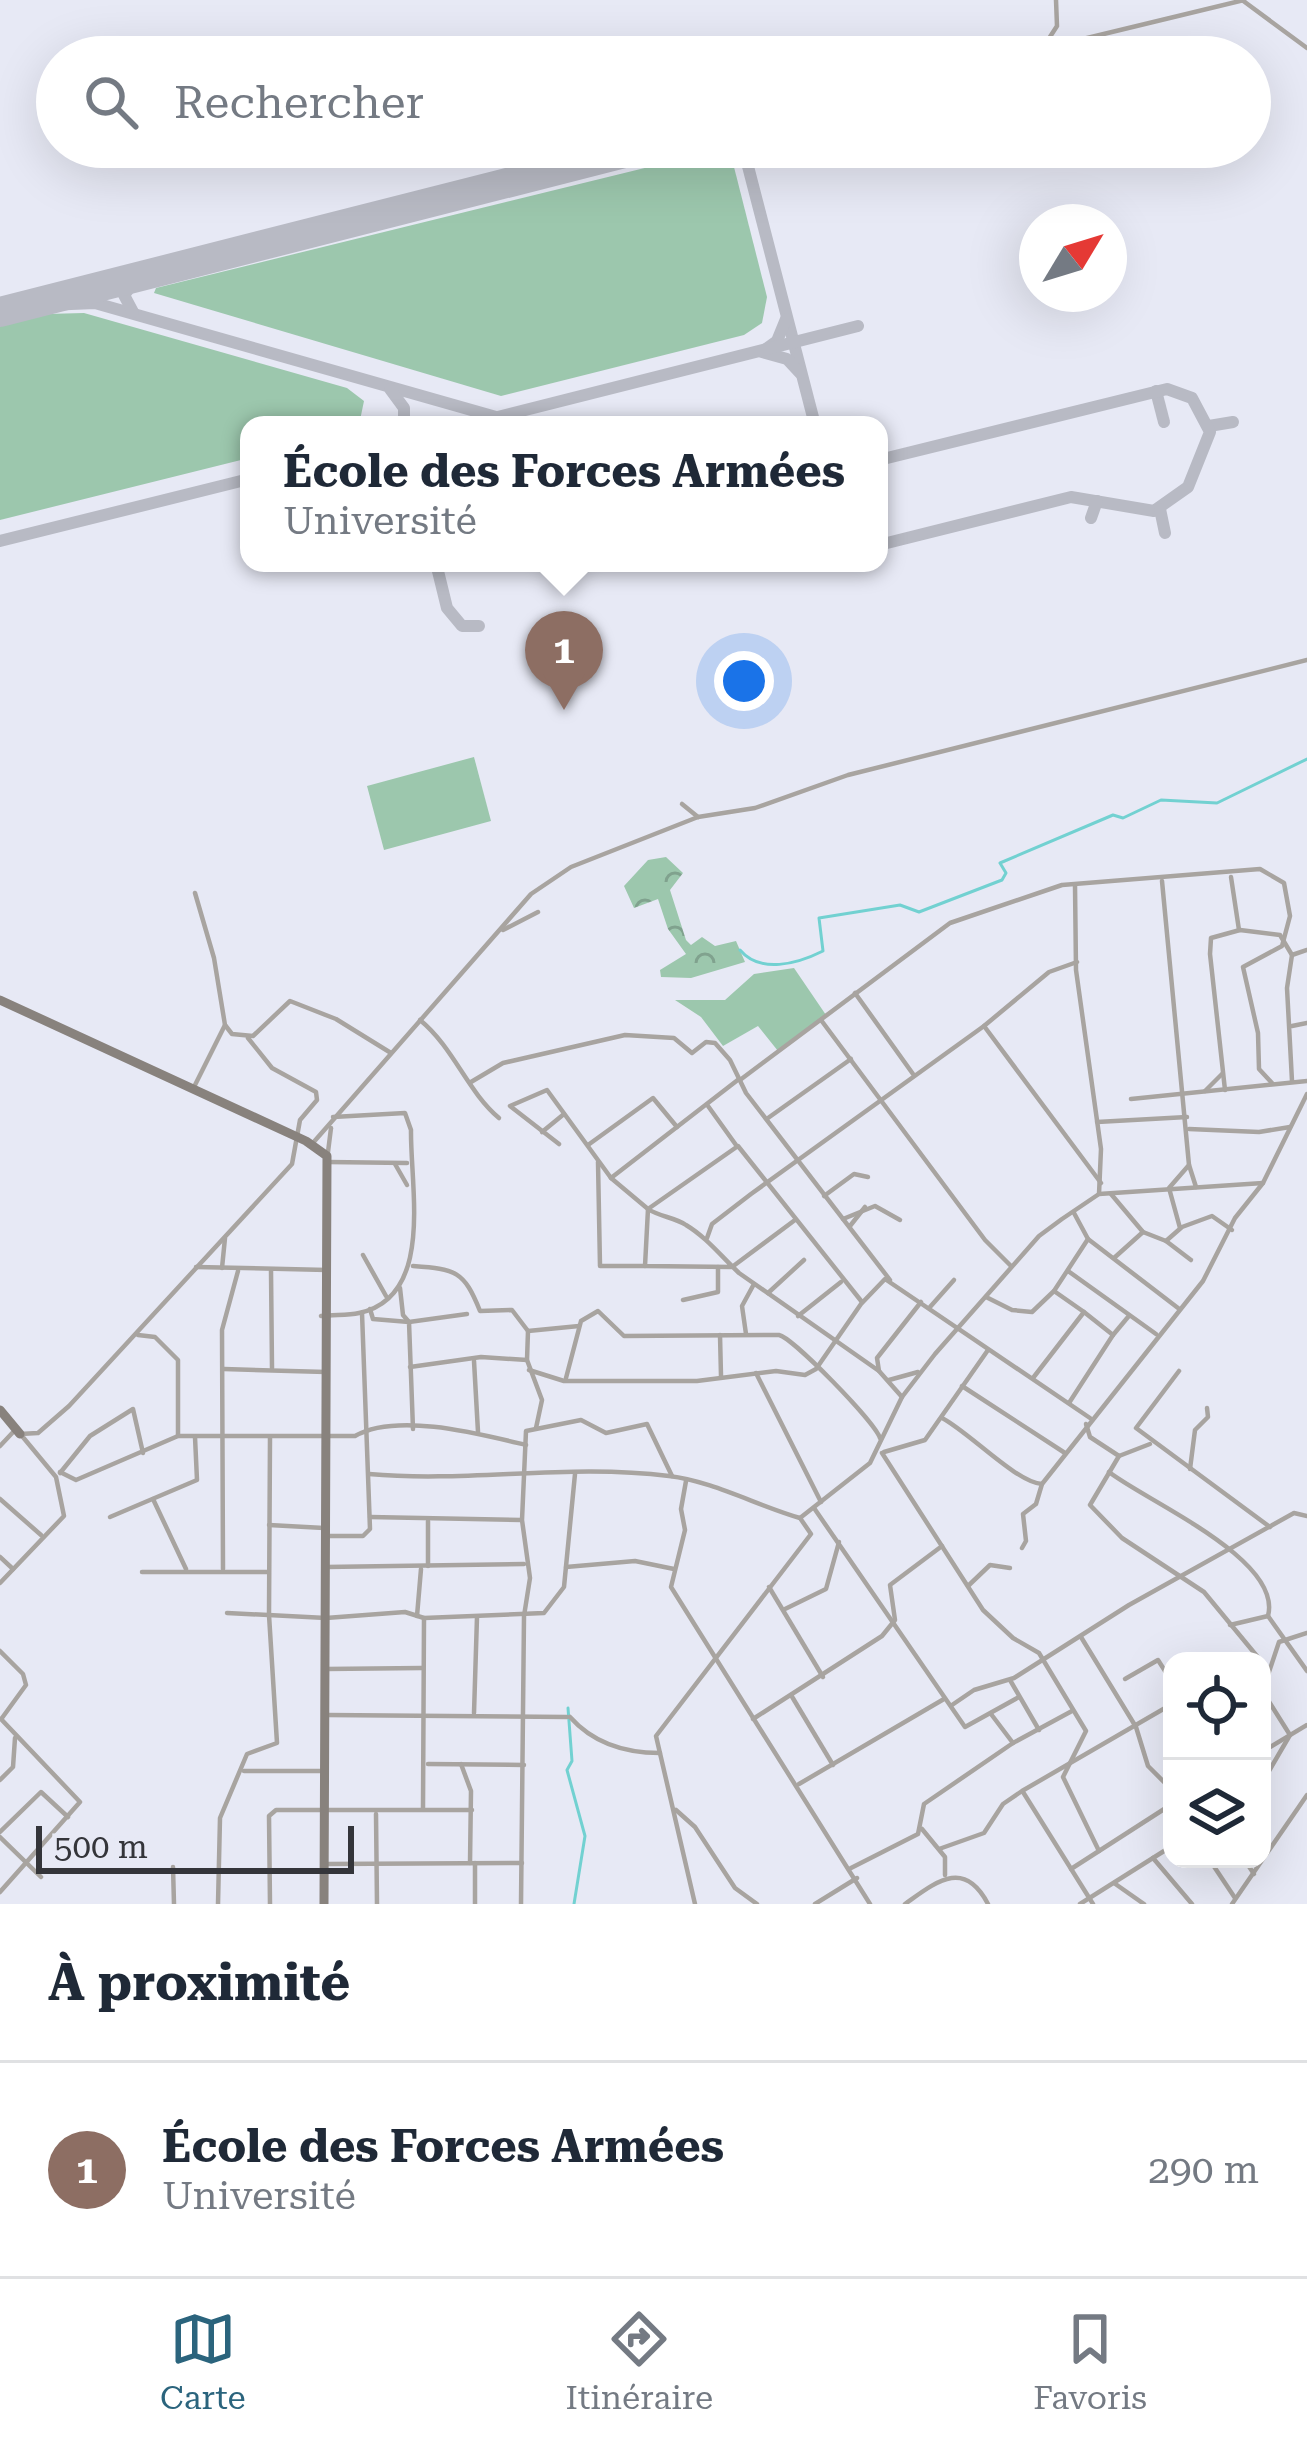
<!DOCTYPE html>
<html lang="fr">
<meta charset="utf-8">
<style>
body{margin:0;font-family:"Roboto Serif",serif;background:#f6f6f7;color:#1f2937}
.controls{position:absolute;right:36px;bottom:36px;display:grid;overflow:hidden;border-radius:24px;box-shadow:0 12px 48px #0002}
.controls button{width:108px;height:108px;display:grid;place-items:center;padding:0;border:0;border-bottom:3px solid #e0e1e3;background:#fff;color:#1f2937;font:60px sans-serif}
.compass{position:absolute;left:1019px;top:204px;width:108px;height:108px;border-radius:50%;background:#fff;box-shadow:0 12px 48px #0002;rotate:52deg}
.scale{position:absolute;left:36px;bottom:30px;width:318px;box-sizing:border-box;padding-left:12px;border:6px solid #34353a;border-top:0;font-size:33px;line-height:42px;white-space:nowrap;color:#34353a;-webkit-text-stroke:9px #e7e9f5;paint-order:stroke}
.you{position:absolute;left:744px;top:681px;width:42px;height:42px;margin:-30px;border:9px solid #fff;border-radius:50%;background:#1a73e8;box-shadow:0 0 0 18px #1a73e833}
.badge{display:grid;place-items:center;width:78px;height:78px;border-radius:50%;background:#2b647d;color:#fff;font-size:39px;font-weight:700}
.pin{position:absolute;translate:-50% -99px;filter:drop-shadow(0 3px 6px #0008)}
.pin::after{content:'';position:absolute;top:63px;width:42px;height:36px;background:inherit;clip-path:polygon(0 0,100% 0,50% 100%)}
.popup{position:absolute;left:240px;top:416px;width:648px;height:156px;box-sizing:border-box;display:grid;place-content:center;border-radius:24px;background:#fff;filter:drop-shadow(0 3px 9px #0005);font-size:39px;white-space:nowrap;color:#747a83}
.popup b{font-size:45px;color:#1f2937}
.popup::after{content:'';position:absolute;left:50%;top:100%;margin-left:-24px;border:24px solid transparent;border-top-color:#fff}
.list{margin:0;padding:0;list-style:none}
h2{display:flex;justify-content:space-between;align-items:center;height:156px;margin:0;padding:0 48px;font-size:51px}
h2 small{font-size:39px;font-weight:400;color:#747a83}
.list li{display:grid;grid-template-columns:78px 1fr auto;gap:36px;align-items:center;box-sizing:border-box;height:216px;padding:0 48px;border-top:3px solid #e0e1e3}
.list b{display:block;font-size:45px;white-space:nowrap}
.list p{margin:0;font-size:39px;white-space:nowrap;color:#747a83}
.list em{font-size:39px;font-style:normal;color:#747a83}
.icon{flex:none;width:66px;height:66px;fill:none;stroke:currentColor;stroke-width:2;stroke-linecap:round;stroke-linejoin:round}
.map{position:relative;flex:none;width:1307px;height:1904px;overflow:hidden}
.search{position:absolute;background:#fff;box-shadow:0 12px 48px #0002;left:36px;right:36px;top:36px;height:132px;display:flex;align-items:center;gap:30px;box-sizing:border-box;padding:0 42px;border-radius:66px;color:#747a83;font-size:45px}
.sheet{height:372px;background:#fff}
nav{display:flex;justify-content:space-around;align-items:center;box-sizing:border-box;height:168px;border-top:3px solid #e0e1e3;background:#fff;font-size:33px;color:#747a83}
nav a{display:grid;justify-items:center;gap:6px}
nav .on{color:#2b647d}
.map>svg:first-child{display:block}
.grass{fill:#9cc7ad}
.forest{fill:url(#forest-crowns)}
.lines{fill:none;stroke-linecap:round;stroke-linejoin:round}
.stream{stroke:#72d1d1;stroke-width:3}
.taxiway{stroke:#b8bac4;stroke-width:12}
.runway{stroke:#b8bac4;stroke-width:30}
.street{stroke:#a8a4a0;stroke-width:4.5}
.secondary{stroke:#88827d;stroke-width:9}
</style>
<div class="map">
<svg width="1307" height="1904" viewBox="0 0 1307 1904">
<defs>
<pattern id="forest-crowns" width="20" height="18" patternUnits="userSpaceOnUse" patternTransform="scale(3)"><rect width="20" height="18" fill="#9cc7ad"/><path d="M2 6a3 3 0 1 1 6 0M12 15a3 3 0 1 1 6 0" fill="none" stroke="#80a28e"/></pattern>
</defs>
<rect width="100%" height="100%" fill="#e7e9f5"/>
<g class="grass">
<path d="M714,151L726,156L734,167L767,297L762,323L744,335L501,396L154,293L156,288Z"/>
<path d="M84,313L347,388L364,401L359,425H249V458L0,520V326L46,314Z"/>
<path d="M474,757L491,821L384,850L367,786Z"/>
<path d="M794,968L826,1015L778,1051L758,1026L723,1046L701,1017L675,1000H725L754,974Z"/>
</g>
<path class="forest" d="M666,857L683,873L670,890L686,940L691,945L702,937L715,946L736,941L745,962L691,978L661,977L660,970L686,954L668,929L658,899L634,908L624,886L648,860Z"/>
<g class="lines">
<g class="stream">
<path d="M740,950C760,974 797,964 823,951L819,918L900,905L919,912L1002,880L1006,873L1000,863L1113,815L1123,818L1161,800L1217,803L1307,759"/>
<path d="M568,1708L572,1761L567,1770L585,1836L574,1904"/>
</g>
<g class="taxiway">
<path d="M743,147L815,425"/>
<path d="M24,306L95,303L496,417"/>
<path d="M133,312L124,295L140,274"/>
<path d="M786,319L777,341L762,352L787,359L800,373"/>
<path d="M390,389L404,408V425"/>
<path d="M1156,391L1164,422"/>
<path d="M466,425L858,326"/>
<path d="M1209,426L1233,422"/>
<path d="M879,460L1167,389L1192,398L1210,432L1188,487L1154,511L1071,497L879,545"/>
<path d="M1160,509L1165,533"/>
<path d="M1091,518L1097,501"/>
<path d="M0,541L249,479"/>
<path d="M436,563L447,608L462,626H479"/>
</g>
<path class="runway" d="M0,312L648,147"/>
<g class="street">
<path d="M1242,0L1307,48"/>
<path d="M1004,57L1048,39"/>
<path d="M1037,57L1057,26L1056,0"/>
<path d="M1041,57L1083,39L1244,0"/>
<path d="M682,804L698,817"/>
<path d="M1231,877L1239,930"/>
<path d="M1162,881L1189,1165L1169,1188L1180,1228"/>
<path d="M1075,885L1076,970L1101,1149L1099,1194"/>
<path d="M195,893L214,958L225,1025L232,1034L253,1036L290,1001L336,1019L391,1053"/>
<path d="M503,930L538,912"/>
<path d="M1292,955L1307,950"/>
<path d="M855,993L913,1074"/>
<path d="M420,1020C454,1048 467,1091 499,1118"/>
<path d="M821,1020L985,1240L1011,1266"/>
<path d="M984,1026L1101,1183"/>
<path d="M1292,1026L1307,1023"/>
<path d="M740,1080L950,923L1062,885L1260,869L1284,883L1290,916L1282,946L1243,967L1258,1033L1259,1069L1272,1083"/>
<path d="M471,1082L503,1063L625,1035L674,1038L692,1053L706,1042L715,1043L730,1060L746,1093L890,1280"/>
<path d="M193,1089L225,1025"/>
<path d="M1225,1090L1210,954L1211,938L1240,930L1280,935L1292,955L1287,988L1292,1081"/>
<path d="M1205,1091L1222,1074"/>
<path d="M1131,1099L1307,1081"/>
<path d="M708,1106L736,1145"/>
<path d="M768,1118L851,1059"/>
<path d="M1097,1122L1187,1117"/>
<path d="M1189,1129L1259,1132L1290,1127"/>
<path d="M542,1132L564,1114"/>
<path d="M312,1144L531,894L571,867L698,817L755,808L848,775L1307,660"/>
<path d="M559,1144L510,1106L547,1090L611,1178L739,1079"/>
<path d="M588,1145L653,1098L677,1127"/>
<path d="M328,1152L331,1128"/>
<path d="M328,1162L407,1163"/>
<path d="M598,1162L600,1266H645"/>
<path d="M395,1164L407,1185"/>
<path d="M1189,1165L1196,1187"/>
<path d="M611,1178L648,1209L738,1146L862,1302"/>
<path d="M1111,1194L1143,1232L1166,1241L1182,1227L1212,1216L1232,1230"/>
<path d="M824,1196L854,1174L868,1177"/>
<path d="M1074,1213L1088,1239"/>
<path d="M843,1219L875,1206L900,1220"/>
<path d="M795,1220L732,1267L645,1266L648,1209C660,1217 674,1217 686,1225C706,1237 721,1256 739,1273L879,1371"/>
<path d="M850,1226L865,1207"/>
<path d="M707,1238L712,1224L751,1194L984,1026L1049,972L1077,962"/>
<path d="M1166,1241L1191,1260"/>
<path d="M363,1255L386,1296"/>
<path d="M1114,1258L1143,1232"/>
<path d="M413,1266C456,1269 464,1271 480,1311L512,1310L528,1331L579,1326"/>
<path d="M196,1267L327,1270"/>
<path d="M222,1268L225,1238"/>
<path d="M271,1271L272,1368"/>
<path d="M1068,1271L1156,1334"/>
<path d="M400,1288L403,1315L409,1322L467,1314"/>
<path d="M768,1293L804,1260"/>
<path d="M986,1297L1012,1310L1032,1312L1054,1291L1088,1239L1178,1308"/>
<path d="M683,1300L718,1292V1267"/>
<path d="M930,1307L954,1280"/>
<path d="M370,1309L373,1319L409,1322L413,1429"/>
<path d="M321,1316C333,1314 347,1316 359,1313C435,1297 410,1187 411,1130L405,1113L333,1117"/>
<path d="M798,1316L841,1282"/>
<path d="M528,1331L527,1360L542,1400L536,1428"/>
<path d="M746,1334L742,1306L754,1284"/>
<path d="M138,1335L155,1337L178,1360V1436"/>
<path d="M720,1335L721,1376"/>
<path d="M1113,1335L1128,1317"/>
<path d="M474,1361L478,1432"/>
<path d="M410,1367L481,1357L527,1360"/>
<path d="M224,1369L326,1372"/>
<path d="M529,1370L564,1381H697L776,1371L805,1375L816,1369L861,1304L885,1279L1090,1418"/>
<path d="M1179,1371L1136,1428L1270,1527"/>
<path d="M756,1373L821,1502"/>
<path d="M566,1378L581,1321L598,1311L624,1336L779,1335C793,1338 874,1421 880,1438"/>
<path d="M1033,1378L1084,1312L1054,1291"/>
<path d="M889,1380L918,1372"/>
<path d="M962,1386L1065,1453"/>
<path d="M902,1397L879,1371L877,1358L921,1302"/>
<path d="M1069,1403L1113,1335L1084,1312"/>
<path d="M942,1418C969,1432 1017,1483 1042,1484"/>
<path d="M1086,1424L1090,1437L1119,1456L1150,1444"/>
<path d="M20,1434L38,1433L69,1406L292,1164L300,1120L317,1100L316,1092L272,1068L248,1038"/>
<path d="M0,1446L16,1429"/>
<path d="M884,1452L925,1440L988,1350"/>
<path d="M882,1453L983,1610L1013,1638L1039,1653L1086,1731L1063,1777L1099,1851"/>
<path d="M1119,1456L1090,1505L1122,1538L1204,1592L1261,1661"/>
<path d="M1190,1469L1195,1430L1208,1417L1207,1408"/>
<path d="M60,1472L76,1480L178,1436H355C397,1412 480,1434 526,1445"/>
<path d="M1109,1472C1146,1501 1283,1559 1268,1616"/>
<path d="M60,1473L90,1436L133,1409L143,1453"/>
<path d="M369,1474C469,1483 568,1463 669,1476C712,1481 758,1506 800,1518"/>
<path d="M686,1481L681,1509L685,1530L671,1587L870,1904"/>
<path d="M0,1499L41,1535"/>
<path d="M153,1499L186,1569"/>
<path d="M814,1508L965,1727L1019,1697"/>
<path d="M110,1517L197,1480L195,1437"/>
<path d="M370,1517L521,1520"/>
<path d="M269,1525L324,1528"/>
<path d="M327,1536H363L370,1529L362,1313"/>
<path d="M1022,1548L1026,1541L1023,1514L1036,1504L1042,1484L1203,1281L1235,1218L1263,1183L1307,1094"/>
<path d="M0,1557L13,1569"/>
<path d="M428,1566V1521"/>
<path d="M326,1567L524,1564"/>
<path d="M566,1567L635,1561L674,1569"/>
<path d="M223,1569L222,1330L238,1271"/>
<path d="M142,1572H268"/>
<path d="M0,1583L64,1516L56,1477L22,1436"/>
<path d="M968,1586L990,1565L1010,1568"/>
<path d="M769,1587L823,1677"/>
<path d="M785,1609L826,1589L839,1542"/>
<path d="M227,1613L326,1618L405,1612L424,1618L544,1613L564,1587L575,1474"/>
<path d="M417,1616L421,1569"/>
<path d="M1230,1625L1268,1616L1307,1671"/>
<path d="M1081,1637L1136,1727L1148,1766L1172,1790"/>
<path d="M0,1651L23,1674L26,1685L2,1718"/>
<path d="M326,1669L422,1668"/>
<path d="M1125,1679L1158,1660L1172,1682"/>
<path d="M1010,1680L1039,1730"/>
<path d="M1262,1693L1279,1642L1307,1633"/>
<path d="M791,1695L833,1765"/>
<path d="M952,1705L974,1690L1014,1678L1129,1605L1294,1513L1307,1516"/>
<path d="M474,1713L477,1617"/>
<path d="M991,1714L1013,1743"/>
<path d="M327,1715L567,1717"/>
<path d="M570,1717C593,1743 625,1753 660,1753"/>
<path d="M753,1719L882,1636L895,1620L890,1585L942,1546"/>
<path d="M1262,1752L1307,1725"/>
<path d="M428,1764L524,1765"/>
<path d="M461,1764L471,1791L470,1863"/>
<path d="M244,1771H322"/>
<path d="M0,1780L13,1767L15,1738"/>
<path d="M1262,1783L1290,1735L1263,1692"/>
<path d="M799,1784L944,1699"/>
<path d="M1023,1792L1093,1904"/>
<path d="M423,1809L424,1618"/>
<path d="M676,1810L695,1827L735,1888L757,1904"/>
<path d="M376,1814L377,1904"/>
<path d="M922,1829L945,1857V1875"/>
<path d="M0,1832L41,1792L68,1817"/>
<path d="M0,1837L41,1877"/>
<path d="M939,1849L984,1833L1003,1804L1022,1791L1172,1704"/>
<path d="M1153,1858L1192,1904"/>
<path d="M1209,1859L1235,1898"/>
<path d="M1244,1859L1254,1874"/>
<path d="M326,1864L522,1863"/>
<path d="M173,1867L174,1904"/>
<path d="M851,1868L918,1834L924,1804L1013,1743L1072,1711"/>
<path d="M1071,1869L1172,1804"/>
<path d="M1114,1883L1144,1904"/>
<path d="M0,1892L80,1802L1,1719"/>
<path d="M218,1904L220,1818L247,1754L277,1743L269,1615L270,1437"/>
<path d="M270,1904L269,1816L276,1810H472"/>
<path d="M475,1904V1863"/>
<path d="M521,1904L524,1616L530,1578L522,1520L526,1431L581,1420L606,1433L647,1424L672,1476"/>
<path d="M695,1904L656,1736L811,1534L800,1518L870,1463L902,1397L935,1354L1039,1236L1062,1219L1099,1194L1263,1183"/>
<path d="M815,1904L857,1878"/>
<path d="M905,1904C936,1882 964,1858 988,1904"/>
<path d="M1080,1904L1172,1846"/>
<path d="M1232,1904L1307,1795"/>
</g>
<g class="secondary">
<path d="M0,1000L306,1141L327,1156L324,1904"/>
<path d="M0,1410L20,1434"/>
</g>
</g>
</svg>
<div class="controls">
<button><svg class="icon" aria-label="locate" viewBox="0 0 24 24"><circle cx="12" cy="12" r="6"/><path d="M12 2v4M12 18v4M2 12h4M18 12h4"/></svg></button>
<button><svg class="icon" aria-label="layers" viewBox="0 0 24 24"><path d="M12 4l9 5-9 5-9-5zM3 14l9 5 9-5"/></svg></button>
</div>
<svg class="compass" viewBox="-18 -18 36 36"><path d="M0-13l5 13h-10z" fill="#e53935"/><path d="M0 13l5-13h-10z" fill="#747a83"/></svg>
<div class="scale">500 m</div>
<div class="you"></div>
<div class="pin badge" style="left:564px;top:710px;background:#8d6e63">1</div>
<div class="popup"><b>École des Forces Armées</b>Université</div>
<div class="search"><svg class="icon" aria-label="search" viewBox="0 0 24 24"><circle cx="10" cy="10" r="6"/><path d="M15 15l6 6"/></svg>Rechercher</div>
</div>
<section class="sheet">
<h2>À proximité<small></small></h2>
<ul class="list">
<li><span class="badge" style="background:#8d6e63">1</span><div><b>École des Forces Armées</b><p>Université</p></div><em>290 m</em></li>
</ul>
</section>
<nav>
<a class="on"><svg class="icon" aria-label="map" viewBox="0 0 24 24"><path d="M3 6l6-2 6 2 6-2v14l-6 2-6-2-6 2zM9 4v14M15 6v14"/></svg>Carte</a>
<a><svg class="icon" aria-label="directions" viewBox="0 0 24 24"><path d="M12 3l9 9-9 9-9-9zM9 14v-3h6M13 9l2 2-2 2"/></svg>Itinéraire</a>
<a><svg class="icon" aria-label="saved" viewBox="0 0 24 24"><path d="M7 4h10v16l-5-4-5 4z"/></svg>Favoris</a>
</nav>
